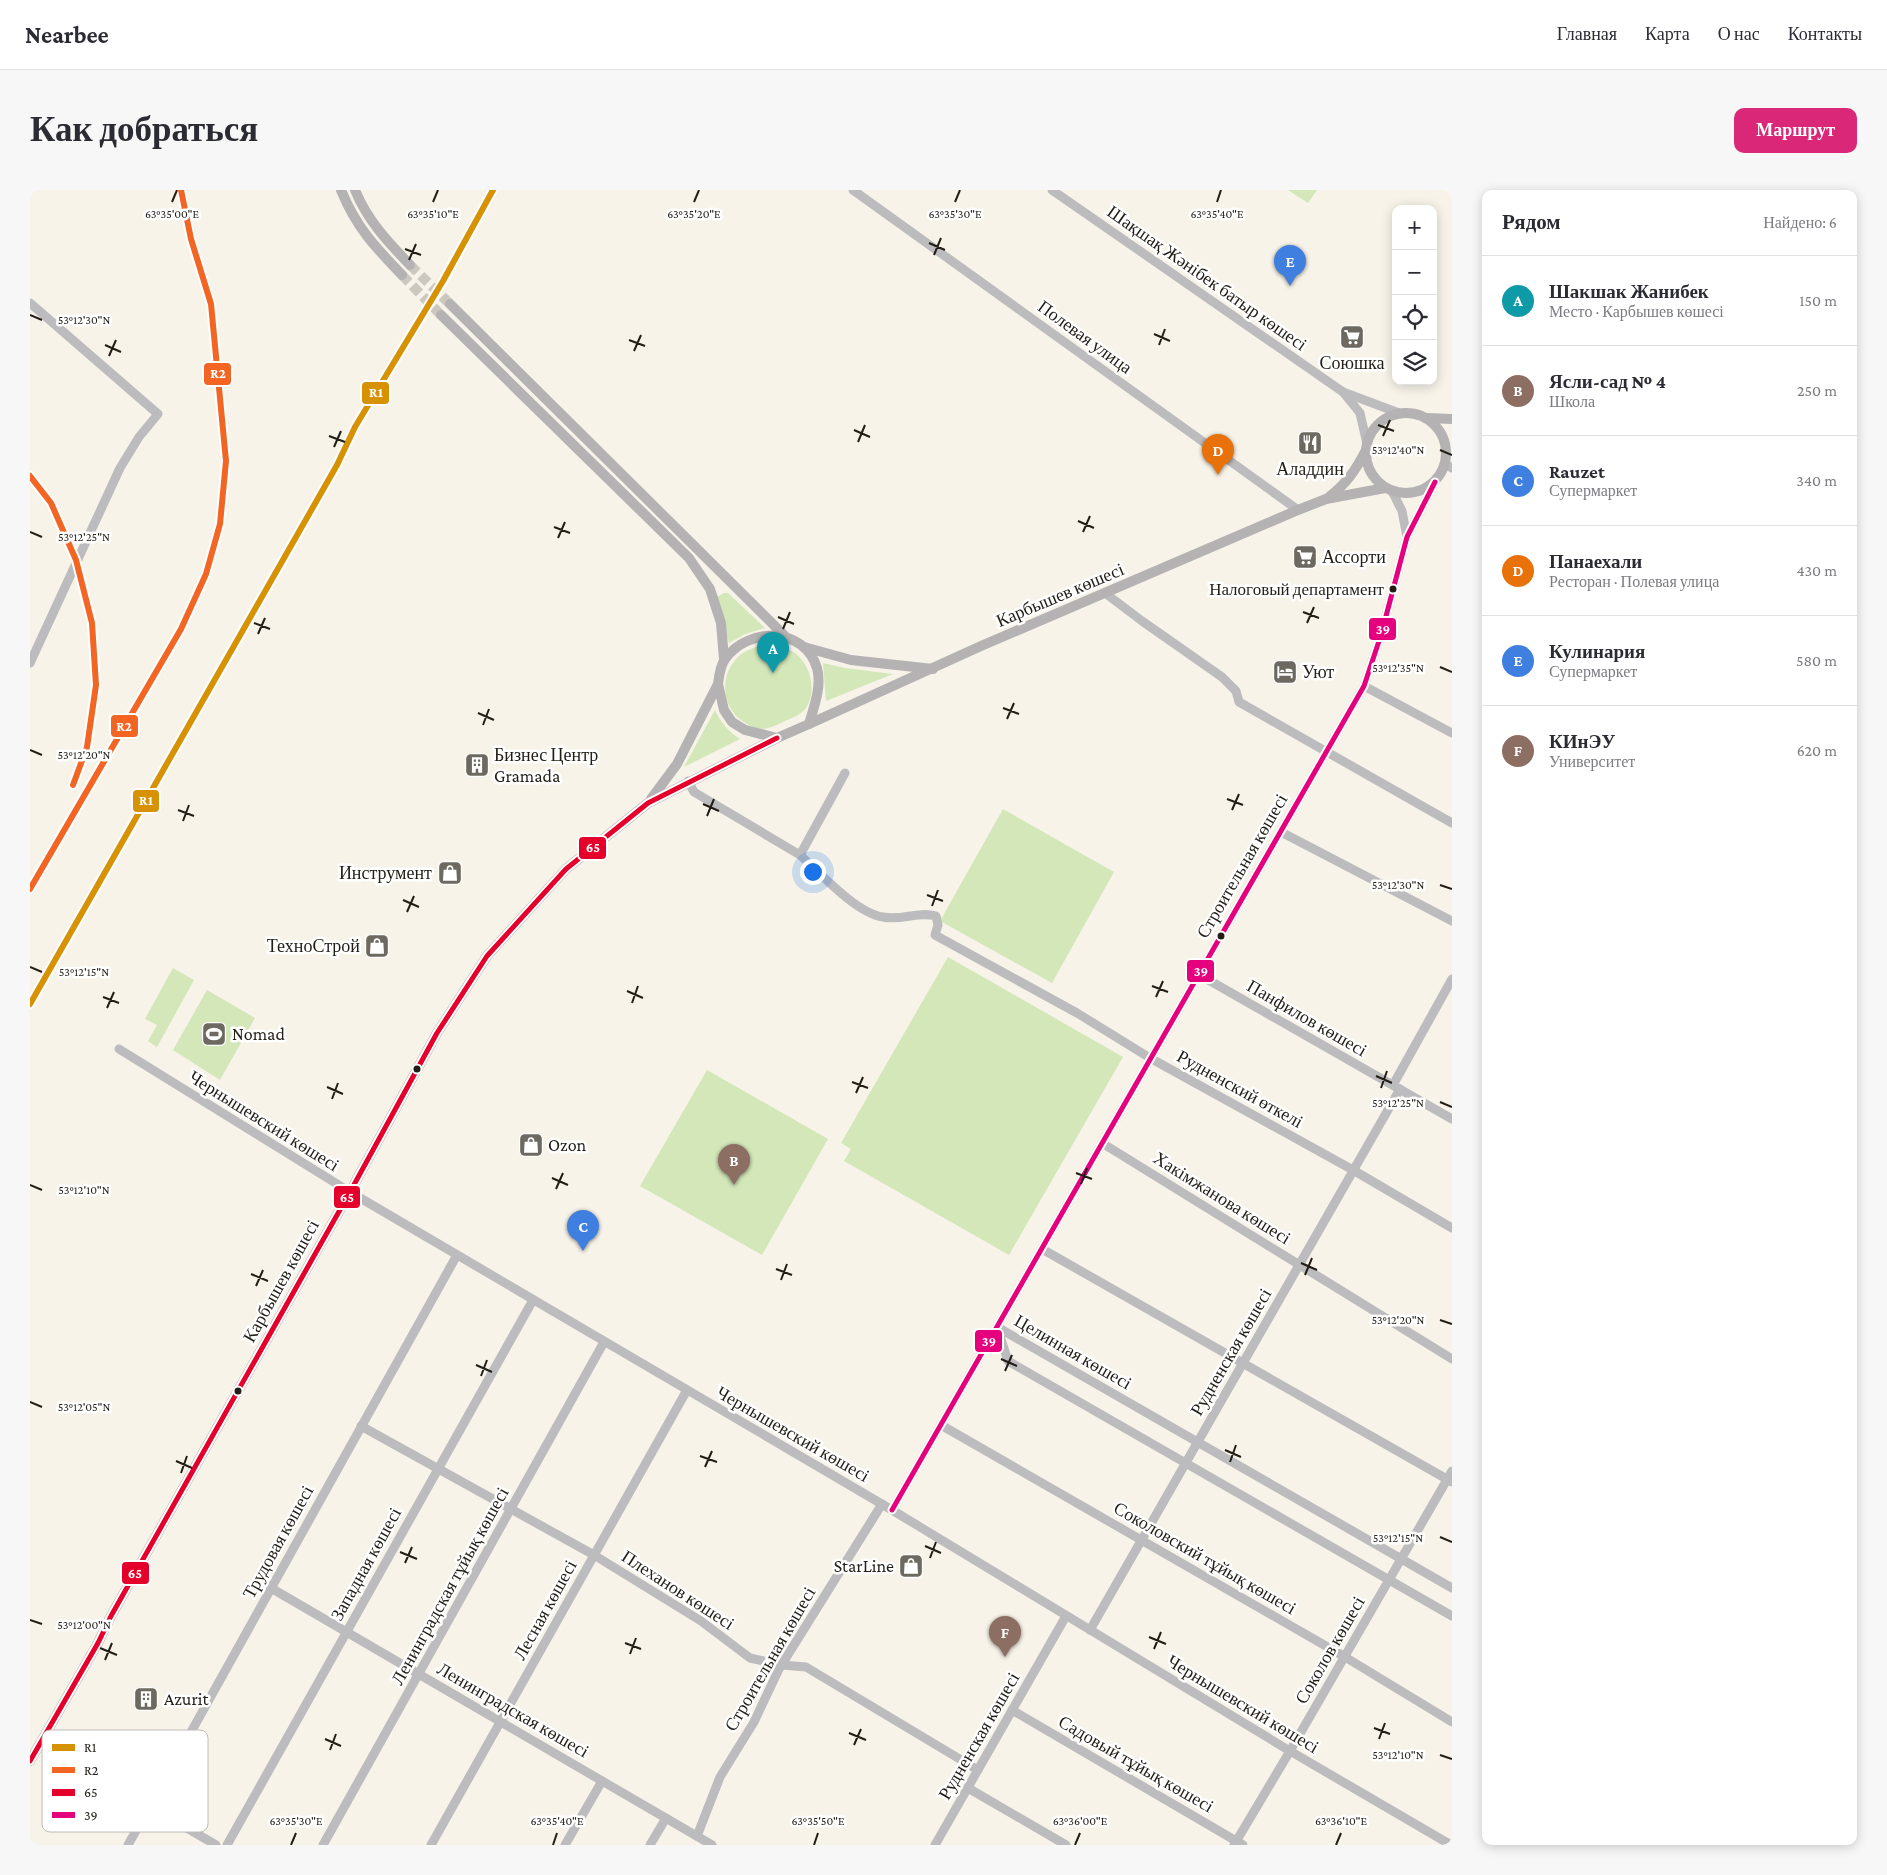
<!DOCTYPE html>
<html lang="ru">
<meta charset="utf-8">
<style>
body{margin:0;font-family:"Crimson Pro",serif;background:#f7f7f7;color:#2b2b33}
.controls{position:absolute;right:15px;top:15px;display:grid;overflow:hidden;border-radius:10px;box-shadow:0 2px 12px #0003}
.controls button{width:45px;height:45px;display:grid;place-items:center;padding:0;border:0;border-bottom:1px solid #e1e1e2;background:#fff;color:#2b2b33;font:25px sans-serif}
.you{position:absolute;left:782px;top:681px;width:18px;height:18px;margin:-12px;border:4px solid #fff;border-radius:50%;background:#1a73e8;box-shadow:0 0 0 8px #1a73e833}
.badge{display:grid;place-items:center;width:32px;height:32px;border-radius:50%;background:#db2777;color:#fff;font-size:16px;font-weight:700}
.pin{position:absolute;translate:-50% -41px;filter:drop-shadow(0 1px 2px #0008)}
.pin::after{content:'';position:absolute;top:26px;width:18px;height:15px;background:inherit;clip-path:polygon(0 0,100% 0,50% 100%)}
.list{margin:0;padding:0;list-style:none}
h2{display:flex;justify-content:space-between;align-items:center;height:65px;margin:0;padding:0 20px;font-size:21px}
h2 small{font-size:16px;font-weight:400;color:#7c7c81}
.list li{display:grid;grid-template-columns:32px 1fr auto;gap:15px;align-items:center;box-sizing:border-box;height:90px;padding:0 20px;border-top:1px solid #e1e1e2}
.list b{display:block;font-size:19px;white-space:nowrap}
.list p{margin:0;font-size:16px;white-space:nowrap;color:#7c7c81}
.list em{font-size:16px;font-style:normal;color:#7c7c81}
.icon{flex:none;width:28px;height:28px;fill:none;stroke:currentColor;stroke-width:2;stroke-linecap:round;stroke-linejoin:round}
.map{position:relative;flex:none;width:1422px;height:1655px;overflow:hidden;border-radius:10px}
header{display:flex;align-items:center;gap:30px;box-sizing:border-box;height:70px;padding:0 25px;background:#fff;border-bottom:1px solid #e1e1e2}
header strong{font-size:24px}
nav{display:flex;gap:28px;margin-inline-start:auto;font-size:18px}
.intro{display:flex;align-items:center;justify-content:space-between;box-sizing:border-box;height:120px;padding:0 30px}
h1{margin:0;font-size:35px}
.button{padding:12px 22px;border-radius:10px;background:#db2777;color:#fff;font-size:18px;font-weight:700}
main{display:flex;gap:30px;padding:0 30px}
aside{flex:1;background:#fff;border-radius:10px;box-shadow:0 2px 12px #0003}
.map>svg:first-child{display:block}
.green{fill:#d3e7b9}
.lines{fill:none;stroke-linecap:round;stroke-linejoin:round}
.major-tunnel{stroke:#ccc8bf;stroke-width:10;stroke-dasharray:10 5;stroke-linecap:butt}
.minor{stroke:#bcbbbd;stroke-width:9}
.major{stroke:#b5b2b3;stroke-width:10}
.bus-1-casing{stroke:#fff;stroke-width:9}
.bus-2-casing{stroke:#fff;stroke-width:9}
.bus-1{stroke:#e4002b;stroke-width:5}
.bus-2{stroke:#e5007d;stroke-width:5}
.rail-1-casing{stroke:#fff;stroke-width:10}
.rail-2-casing{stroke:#fff;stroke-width:10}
.rail-1{stroke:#d79203;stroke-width:6}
.rail-2{stroke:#f26522;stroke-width:6}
.ticks{fill:none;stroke:#221e16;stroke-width:2}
.bus-dot{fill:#221e16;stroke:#fff;stroke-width:2}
.labels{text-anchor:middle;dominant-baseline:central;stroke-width:5;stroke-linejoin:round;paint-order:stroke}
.bus-label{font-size:17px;fill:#221e16;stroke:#fff;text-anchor:end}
.street-label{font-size:18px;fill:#221e16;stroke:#fff}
.poi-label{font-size:18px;fill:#221e16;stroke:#fff;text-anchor:start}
.key{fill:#fff;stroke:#bdbcb9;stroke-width:1}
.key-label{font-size:14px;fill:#221e16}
.ticks-label{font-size:12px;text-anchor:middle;fill:#221e16;stroke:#fff;stroke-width:5;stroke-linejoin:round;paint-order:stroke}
.line-badge{stroke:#fff;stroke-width:2}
.badge-label{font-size:14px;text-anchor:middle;font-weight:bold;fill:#fff}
</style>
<header>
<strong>Nearbee</strong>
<nav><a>Главная</a><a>Карта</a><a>О нас</a><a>Контакты</a></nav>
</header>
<div class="intro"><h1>Как добраться</h1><a class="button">Маршрут</a></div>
<main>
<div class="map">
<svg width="1422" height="1655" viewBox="0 0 1422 1655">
<rect width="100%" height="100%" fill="#f7f3e9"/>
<g class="green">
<path d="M1258,0H1287L1278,13Z"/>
<path d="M694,403H698L735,438L715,444L699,453L687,413V407Z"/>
<path d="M736,455C746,456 756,457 765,463C781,475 787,501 776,518C771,525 761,528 753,532C747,535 738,539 732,539C725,539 719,536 714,532C691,518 689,485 708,467C716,459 726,457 736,455Z"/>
<path d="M793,473L815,478L863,484L796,511Z"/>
<path d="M685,520C691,533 698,541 710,549L654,577Z"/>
<path d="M973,619L1084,682L1022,793L910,731Z"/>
<path d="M918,767L1093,867L979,1065L814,971L821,959L811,953Z"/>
<path d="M143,778L164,790L127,857L118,851L127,835L115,829Z"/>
<path d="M177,800L225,828L190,890L143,860Z"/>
<path d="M677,880L798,949L732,1065L610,996Z"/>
</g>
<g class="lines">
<g class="major-tunnel">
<path d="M380,75L420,114"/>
<path d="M372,85L411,125"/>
</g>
<g class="minor">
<path d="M823,0L1268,320"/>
<path d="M1022,0L1313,202L1369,223"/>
<path d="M0,113L128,224L109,247L90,278L0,473"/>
<path d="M1313,202L1330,223L1337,254"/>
<path d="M1415,274L1422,278"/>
<path d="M1362,301L1372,321L1377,347"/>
<path d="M1075,403L1112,431L1192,487L1206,501L1209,512L1422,633"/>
<path d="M1334,496L1422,543"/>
<path d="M658,591L664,602L770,665L815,583"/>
<path d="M1251,642L1422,731"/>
<path d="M770,665C790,683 826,723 853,727C872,731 887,721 906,726L908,735L905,745L1047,823L1120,868L1323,980L1422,1038"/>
<path d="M1168,784L1422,929"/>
<path d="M89,859L320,1002L862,1320L1260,1561L1421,1655"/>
<path d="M1363,895L1422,789"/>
<path d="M1072,953L1422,1169"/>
<path d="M1012,1059L1422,1292"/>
<path d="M967,1137L978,1171L1422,1426"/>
<path d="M967,1137L1422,1398"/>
<path d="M911,1235L1315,1467L1422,1532"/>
<path d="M331,1236L564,1365L671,1431L720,1468L752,1475L776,1477L948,1580"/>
<path d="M862,1320L1334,496L1351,445L1377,347L1405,292"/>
<path d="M241,1398L682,1655"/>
<path d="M1060,1440L1370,899"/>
<path d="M982,1520L1213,1655"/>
<path d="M10,1553L186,1655"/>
<path d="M938,1598L1036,1655"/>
<path d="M667,1646L690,1587L724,1532L749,1479L852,1314"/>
<path d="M98,1655L427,1065"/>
<path d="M197,1655L503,1110"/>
<path d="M293,1655L574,1152"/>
<path d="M401,1655L657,1200"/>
<path d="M535,1655L572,1591"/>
<path d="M620,1655L636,1628"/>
<path d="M905,1655L1036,1426"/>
<path d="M1204,1655L1260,1561L1422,1281"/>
</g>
<g class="major">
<path d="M311,0C326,37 345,57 372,85"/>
<path d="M325,0C337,30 358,52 380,75"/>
<path d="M420,114L754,445"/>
<path d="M411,125L659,368L680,399L691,433L694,469"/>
<circle cx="1376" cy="263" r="40"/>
<path d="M1396,228L1422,229"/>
<path d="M1299,307C1316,294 1326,280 1336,260"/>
<path d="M774,457L821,470L903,479"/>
<path d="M779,534L951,456L1268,320L1296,309L1355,298"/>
<path d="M621,609L647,574L688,494C689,486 690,476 695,469C718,437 774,436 787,478C792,496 784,517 779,534L747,548L715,540L702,532L694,520L688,494"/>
<path d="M0,1571L68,1453L81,1426L320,1002L407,843L457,766L536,679L618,613L747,548"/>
</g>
<defs>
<path id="bus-1" d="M0,1571L68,1453L81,1426L320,1002L407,843L457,766L536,679L618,613L747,548"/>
<path id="bus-2" d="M862,1320L1334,496L1351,445L1377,347L1405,292"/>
</defs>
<use href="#bus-1" class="bus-1-casing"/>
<use href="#bus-2" class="bus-2-casing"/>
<use href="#bus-1" class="bus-1"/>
<use href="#bus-2" class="bus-2"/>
<defs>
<path id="rail-1" d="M0,814L307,275L325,237L413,91L463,0"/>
<g id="rail-2">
<path d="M0,286L21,313L46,370L62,433L66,495L57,557L43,595"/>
<path d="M0,699L151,439L176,384L190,334L196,271L181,114L161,49L151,0"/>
</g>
</defs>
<use href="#rail-1" class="rail-1-casing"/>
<use href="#rail-2" class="rail-2-casing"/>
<use href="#rail-1" class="rail-1"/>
<use href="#rail-2" class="rail-2"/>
</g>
<path class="ticks" d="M142,12L147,0M403,12L408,0M664,12L669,0M925,12L930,0M1187,12L1191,0M899,53L915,60M375,59L391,65M904,65L911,48M379,70L386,54M0,125L12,130M1124,144L1140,151M599,150L615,156M75,155L91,162M1129,155L1135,139M604,161L611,145M79,166L86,150M1348,235L1364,241M824,240L840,247M299,246L315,252M1353,246L1360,230M828,252L835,235M304,257L311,241M1410,260L1422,265M1048,331L1064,338M524,337L540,343M0,342L12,347M1053,342L1060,326M528,348L535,332M1273,422L1289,428M748,427L764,434M224,433L240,439M1277,433L1284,417M753,439L760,422M228,444L235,428M1410,477L1422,482M973,518L989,524M448,523L464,530M977,529L984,513M453,535L459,519M0,560L12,565M1197,609L1213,615M673,614L689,621M148,620L164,626M1202,620L1209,604M677,626L684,609M153,631L159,615M1410,695L1422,699M897,705L913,711M373,710L389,717M902,716L908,700M377,722L384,706M0,777L12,782M1122,796L1138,802M597,801L613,808M73,807L89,813M1126,807L1133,791M602,813L608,796M77,818L84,802M1346,886L1362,893M822,892L838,898M297,897L313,904M1351,898L1357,881M826,903L833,887M302,909L308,893M1410,912L1422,917M1046,983L1062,989M522,988L538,995M1051,994L1057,978M0,995L12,1000M526,999L533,983M1271,1073L1287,1080M746,1079L762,1085M221,1084L238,1091M1275,1085L1282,1068M751,1090L757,1074M226,1096L233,1080M1410,1130L1422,1134M971,1169L987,1176M446,1175L462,1182M975,1181L982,1165M451,1186L457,1170M0,1212L12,1217M1195,1260L1211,1267M670,1266L687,1272M146,1271L162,1278M1200,1272L1206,1255M675,1277L682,1261M151,1283L157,1266M1410,1347L1422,1352M895,1356L911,1363M370,1362L387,1369M900,1368L906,1352M375,1373L382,1357M0,1430L12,1434M1119,1447L1136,1454M595,1453L611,1459M70,1458L87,1465M1124,1459L1131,1442M600,1464L606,1448M75,1470L82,1453M1344,1538L1360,1544M819,1543L836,1550M295,1549L311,1556M1349,1549L1355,1533M824,1555L831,1539M300,1560L306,1544M1410,1565L1422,1569M261,1655L266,1643M523,1655L527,1643M784,1655L788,1643M1045,1655L1050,1643M1306,1655L1311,1643"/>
<defs>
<symbol id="supermarket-square" viewBox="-11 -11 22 22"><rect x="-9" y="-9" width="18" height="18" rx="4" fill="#6d6960" stroke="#fff"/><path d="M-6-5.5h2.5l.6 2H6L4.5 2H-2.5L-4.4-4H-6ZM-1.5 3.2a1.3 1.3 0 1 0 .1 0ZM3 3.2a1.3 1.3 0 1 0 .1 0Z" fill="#fff"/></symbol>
<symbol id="restaurant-square" viewBox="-11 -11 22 22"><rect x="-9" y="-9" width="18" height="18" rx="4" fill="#6d6960" stroke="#fff"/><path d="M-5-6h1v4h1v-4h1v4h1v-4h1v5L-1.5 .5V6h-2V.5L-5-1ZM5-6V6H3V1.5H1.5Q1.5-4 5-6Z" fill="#fff"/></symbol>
<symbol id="hotel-square" viewBox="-11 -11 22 22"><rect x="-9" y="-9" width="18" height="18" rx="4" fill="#6d6960" stroke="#fff"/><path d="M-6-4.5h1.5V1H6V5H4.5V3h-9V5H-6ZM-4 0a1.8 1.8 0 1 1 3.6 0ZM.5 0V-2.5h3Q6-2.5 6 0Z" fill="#fff"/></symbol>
<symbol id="building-square" viewBox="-11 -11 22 22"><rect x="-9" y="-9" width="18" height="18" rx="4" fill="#6d6960" stroke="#fff"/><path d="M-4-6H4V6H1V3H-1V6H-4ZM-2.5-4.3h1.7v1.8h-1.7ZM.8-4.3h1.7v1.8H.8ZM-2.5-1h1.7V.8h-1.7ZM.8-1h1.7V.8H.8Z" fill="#fff"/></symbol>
<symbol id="shop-square" viewBox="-11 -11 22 22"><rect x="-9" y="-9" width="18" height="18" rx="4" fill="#6d6960" stroke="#fff"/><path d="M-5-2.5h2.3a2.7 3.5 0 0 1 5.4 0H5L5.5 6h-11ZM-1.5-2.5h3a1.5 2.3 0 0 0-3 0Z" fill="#fff"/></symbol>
<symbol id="stadium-square" viewBox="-11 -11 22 22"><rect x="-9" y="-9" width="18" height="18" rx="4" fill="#6d6960" stroke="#fff"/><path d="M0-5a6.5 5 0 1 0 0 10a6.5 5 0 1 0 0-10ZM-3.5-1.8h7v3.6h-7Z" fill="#fff"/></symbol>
</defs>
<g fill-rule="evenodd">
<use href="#supermarket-square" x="1308" y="133" width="28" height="28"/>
<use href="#restaurant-square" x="1266" y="239" width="28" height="28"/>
<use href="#supermarket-square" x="1261" y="353" width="28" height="28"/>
<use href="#hotel-square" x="1241" y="468" width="28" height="28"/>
<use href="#building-square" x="433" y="561" width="28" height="28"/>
<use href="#shop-square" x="406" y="669" width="28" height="28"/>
<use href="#shop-square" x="333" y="742" width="28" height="28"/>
<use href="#stadium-square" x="170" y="830" width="28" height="28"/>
<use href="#shop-square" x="487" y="941" width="28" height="28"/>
<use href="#shop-square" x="867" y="1362" width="28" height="28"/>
<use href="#building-square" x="102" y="1495" width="28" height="28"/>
</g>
<g class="bus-dot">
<circle cx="1363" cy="399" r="4.5"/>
<circle cx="1191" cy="746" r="4.5"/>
<circle cx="387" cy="879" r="4.5"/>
<circle cx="208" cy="1201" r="4.5"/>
</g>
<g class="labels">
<g class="bus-label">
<text x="1354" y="399">Налоговый департамент</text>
</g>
<g class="street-label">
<text transform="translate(1177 88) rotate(35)">Шақшақ Жәнібек батыр көшесі</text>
<text transform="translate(1055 147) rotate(36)">Полевая улица</text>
<text transform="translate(1030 405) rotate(-23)">Карбышев көшесі</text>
<text transform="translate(1212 676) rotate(-60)">Строительная көшесі</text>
<text transform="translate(1277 828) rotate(30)">Панфилов көшесі</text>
<text transform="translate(1210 899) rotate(29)">Рудненский өткелі</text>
<text transform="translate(234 931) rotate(32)">Чернышевский көшесі</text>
<text transform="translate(1192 1008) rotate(32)">Хакімжанова көшесі</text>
<text transform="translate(251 1091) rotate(-61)">Карбышев көшесі</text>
<text transform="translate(1043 1162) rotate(30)">Целинная көшесі</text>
<text transform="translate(1201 1162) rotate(-60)">Рудненская көшесі</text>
<text transform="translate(763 1244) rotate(30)">Чернышевский көшесі</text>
<text transform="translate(248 1352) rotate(-61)">Трудовая көшесі</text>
<text transform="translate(1175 1368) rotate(30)">Соколовский тұйық көшесі</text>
<text transform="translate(336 1374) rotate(-61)">Западная көшесі</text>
<text transform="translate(420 1396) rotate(-61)">Ленинградская тұйық көшесі</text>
<text transform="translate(648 1400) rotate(33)">Плеханов көшесі</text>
<text transform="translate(515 1420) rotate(-61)">Лесная көшесі</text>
<text transform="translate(1300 1460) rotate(-60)">Соколов көшесі</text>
<text transform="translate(740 1469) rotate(-60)">Строительная көшесі</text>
<text transform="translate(1213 1514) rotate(31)">Чернышевский көшесі</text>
<text transform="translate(483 1520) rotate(30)">Ленинградская көшесі</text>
<text transform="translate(949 1546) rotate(-60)">Рудненская көшесі</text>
<text transform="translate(1106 1574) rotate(30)">Садовый тұйық көшесі</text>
</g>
<g class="poi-label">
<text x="1322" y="173" text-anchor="middle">Союшка</text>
<text x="1280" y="279" text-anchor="middle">Аладдин</text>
<text x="1292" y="367">Ассорти</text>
<text x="1272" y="482">Уют</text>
<text x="464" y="565">Бизнес Центр<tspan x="464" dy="21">Gramada</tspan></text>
<text x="402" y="683" text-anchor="end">Инструмент</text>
<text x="330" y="756" text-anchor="end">ТехноСтрой</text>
<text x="202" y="844">Nomad</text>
<text x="518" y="955">Ozon</text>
<text x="864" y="1376" text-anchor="end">StarLine</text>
<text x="134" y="1509">Azurit</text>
</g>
</g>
<rect x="12" y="1540" width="166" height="102" rx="8" class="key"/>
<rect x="22" y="1554" width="23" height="7" fill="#d79203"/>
<rect x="22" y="1577" width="23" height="6" fill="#f26522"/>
<rect x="22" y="1599" width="23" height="7" fill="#e4002b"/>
<rect x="22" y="1622" width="23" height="6" fill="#e5007d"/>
<g class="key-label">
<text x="54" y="1562">R1</text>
<text x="54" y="1585">R2</text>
<text x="54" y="1607">65</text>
<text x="54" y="1630">39</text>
</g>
<g class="ticks-label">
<text x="142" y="28">63°35'00"E</text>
<text x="403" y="28">63°35'10"E</text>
<text x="664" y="28">63°35'20"E</text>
<text x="925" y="28">63°35'30"E</text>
<text x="1187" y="28">63°35'40"E</text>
<text x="54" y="134">53°12'30"N</text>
<text x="1368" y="264">53°12'40"N</text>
<text x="54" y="351">53°12'25"N</text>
<text x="1368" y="482">53°12'35"N</text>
<text x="54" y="569">53°12'20"N</text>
<text x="1368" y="699">53°12'30"N</text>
<text x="54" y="786">53°12'15"N</text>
<text x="1368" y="917">53°12'25"N</text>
<text x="54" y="1004">53°12'10"N</text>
<text x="1368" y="1134">53°12'20"N</text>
<text x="54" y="1221">53°12'05"N</text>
<text x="1368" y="1352">53°12'15"N</text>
<text x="54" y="1439">53°12'00"N</text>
<text x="1368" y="1569">53°12'10"N</text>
<text x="266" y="1635">63°35'30"E</text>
<text x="527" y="1635">63°35'40"E</text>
<text x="788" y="1635">63°35'50"E</text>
<text x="1050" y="1635">63°36'00"E</text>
<text x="1311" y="1635">63°36'10"E</text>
</g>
<g class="line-badge">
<rect x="173" y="172" width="29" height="24" rx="5" fill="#f26522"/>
<rect x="331" y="191" width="29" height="24" rx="5" fill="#d79203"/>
<rect x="1338" y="427" width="29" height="24" rx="5" fill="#e5007d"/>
<rect x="80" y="524" width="29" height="24" rx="5" fill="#f26522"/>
<rect x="102" y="599" width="28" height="24" rx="5" fill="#d79203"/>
<rect x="548" y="646" width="29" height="24" rx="5" fill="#e4002b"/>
<rect x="1156" y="769" width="29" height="24" rx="5" fill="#e5007d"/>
<rect x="303" y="995" width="28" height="24" rx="5" fill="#e4002b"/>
<rect x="944" y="1139" width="29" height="24" rx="5" fill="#e5007d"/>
<rect x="91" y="1371" width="29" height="24" rx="5" fill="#e4002b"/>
</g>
<g class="badge-label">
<text x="188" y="188">R2</text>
<text x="346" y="207">R1</text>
<text x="1353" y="444">39</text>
<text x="94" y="541">R2</text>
<text x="116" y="615">R1</text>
<text x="563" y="662">65</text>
<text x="1171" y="786">39</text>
<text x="317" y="1012">65</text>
<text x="959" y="1156">39</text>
<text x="105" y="1388">65</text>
</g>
</svg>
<div class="controls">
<button>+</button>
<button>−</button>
<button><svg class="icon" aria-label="locate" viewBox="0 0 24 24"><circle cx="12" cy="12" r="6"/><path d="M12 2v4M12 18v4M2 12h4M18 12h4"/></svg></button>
<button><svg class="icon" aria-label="layers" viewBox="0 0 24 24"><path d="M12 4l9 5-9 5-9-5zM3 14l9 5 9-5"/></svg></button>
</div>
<div class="you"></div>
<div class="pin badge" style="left:743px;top:483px;background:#0f9aa8">A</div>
<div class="pin badge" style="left:704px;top:995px;background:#8d6e63">B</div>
<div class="pin badge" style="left:553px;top:1061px;background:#3f7fe0">C</div>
<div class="pin badge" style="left:1188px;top:285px;background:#e8710a">D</div>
<div class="pin badge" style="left:1260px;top:96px;background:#3f7fe0">E</div>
<div class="pin badge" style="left:975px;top:1467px;background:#8d6e63">F</div>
</div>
<aside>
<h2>Рядом<small>Найдено: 6</small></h2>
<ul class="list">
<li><span class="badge" style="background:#0f9aa8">A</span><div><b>Шакшак Жанибек</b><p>Место · Карбышев көшесі</p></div><em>150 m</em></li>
<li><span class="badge" style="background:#8d6e63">B</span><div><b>Ясли-сад № 4</b><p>Школа</p></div><em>250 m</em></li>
<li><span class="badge" style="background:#3f7fe0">C</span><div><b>Rauzet</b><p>Супермаркет</p></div><em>340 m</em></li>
<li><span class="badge" style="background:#e8710a">D</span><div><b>Панаехали</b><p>Ресторан · Полевая улица</p></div><em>430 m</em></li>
<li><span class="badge" style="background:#3f7fe0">E</span><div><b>Кулинария</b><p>Супермаркет</p></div><em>580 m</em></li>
<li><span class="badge" style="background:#8d6e63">F</span><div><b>КИнЭУ</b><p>Университет</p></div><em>620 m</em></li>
</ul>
</aside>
</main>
